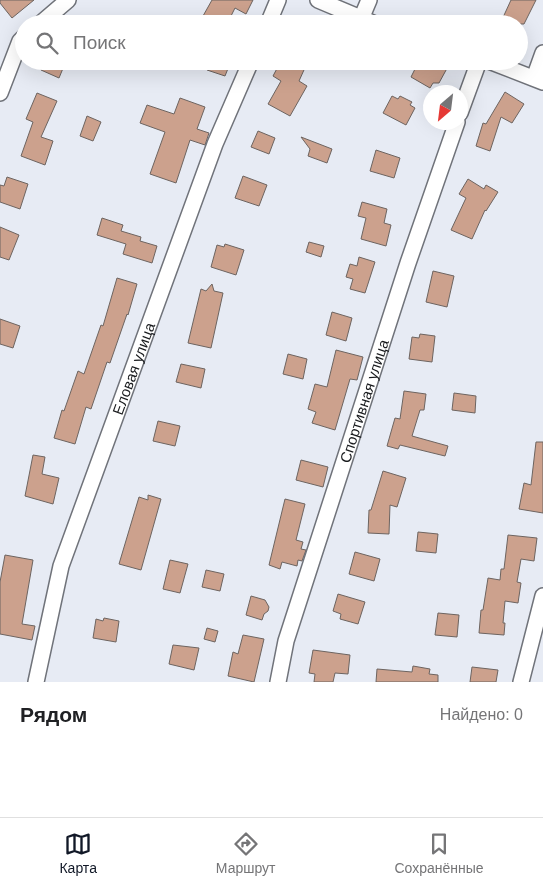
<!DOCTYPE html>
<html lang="ru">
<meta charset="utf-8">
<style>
body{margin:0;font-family:Helvetica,sans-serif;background:#f6f6f6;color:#202124}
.compass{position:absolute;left:423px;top:85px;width:45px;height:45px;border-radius:50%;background:#fff;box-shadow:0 5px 20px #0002;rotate:208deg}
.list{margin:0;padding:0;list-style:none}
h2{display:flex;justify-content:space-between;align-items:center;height:65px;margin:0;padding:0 20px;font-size:21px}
h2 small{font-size:16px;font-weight:400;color:#757577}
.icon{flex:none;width:28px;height:28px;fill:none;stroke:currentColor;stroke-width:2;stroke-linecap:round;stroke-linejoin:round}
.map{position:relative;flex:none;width:543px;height:682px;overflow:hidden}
.search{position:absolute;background:#fff;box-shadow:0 5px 20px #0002;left:15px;right:15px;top:15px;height:55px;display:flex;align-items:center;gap:12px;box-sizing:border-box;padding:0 18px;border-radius:28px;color:#757577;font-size:19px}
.sheet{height:135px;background:#fff}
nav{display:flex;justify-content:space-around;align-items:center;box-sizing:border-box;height:70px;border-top:1px solid #e0e0e0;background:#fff;font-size:14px;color:#757577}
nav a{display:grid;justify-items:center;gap:2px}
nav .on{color:#111827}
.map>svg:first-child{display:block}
.building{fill:#cca18d;stroke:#6d6460}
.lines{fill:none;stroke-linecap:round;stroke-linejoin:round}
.street-casing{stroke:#70737a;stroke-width:18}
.street{stroke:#fff;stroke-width:15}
.labels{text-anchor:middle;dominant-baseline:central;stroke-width:4;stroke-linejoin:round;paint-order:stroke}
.street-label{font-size:15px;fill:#181a1d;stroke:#e7ebf4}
</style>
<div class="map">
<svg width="543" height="682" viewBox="0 0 543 682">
<rect width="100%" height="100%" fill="#e7ebf4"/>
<g class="building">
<path d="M0,0H34L12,18L0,3Z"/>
<path d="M212,0H253L246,14L235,8L228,22L223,19L221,24L203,16Z"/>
<path d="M511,0H536L524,24H500Z"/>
<path d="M45,61H66L59,78L41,70Z"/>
<path d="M210,61H216L229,66L225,76L207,70Z"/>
<path d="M281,61H308L299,81L307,86L290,116L268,104L281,81L273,76Z"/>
<path d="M419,61H451L439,83H433L430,88L411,77Z"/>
<path d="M505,92L524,104L512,123L501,117L490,151L476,146L483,123L486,124Z"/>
<path d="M37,93L57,101L41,137L53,141L45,165L21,156L33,122L26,119Z"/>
<path d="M392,96L398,99L400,96L412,102L410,105L415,108L406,125L383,113Z"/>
<path d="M180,98L205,107L197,129L209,133L205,145L190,140L176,183L150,174L165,132L140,123L147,105L174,114Z"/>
<path d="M87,116L101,122L93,141L80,136Z"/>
<path d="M258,131L275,138L269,154L251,147Z"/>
<path d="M301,137L332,149L327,163L308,156L310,149Z"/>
<path d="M376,150L400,158L394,178L370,171Z"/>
<path d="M243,176L267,185L259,206L235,198Z"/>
<path d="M7,177L28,184L20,209L0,202V185L4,186Z"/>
<path d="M468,179L484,189L486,185L498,192L486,211L485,210L472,239L451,230L466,198L459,194Z"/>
<path d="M362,202L387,209L384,223L391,225L386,246L361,239L366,218L358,216Z"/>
<path d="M102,218L123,225L121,231L141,237L140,241L157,246L152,263L123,254L126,244L97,235Z"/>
<path d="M0,227L19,235L9,260L0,257Z"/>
<path d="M309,242L324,246L321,257L306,252Z"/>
<path d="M225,244L244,250L236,275L211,267L217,245L224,247Z"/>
<path d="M359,257L375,262L365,293L350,289L353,279L346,277L350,264L357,266Z"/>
<path d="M433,271L454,276L447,307L426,302Z"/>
<path d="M117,278L137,284L128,315L127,314L110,363L107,362L91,409L86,407L75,444L54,438L62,410L64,411L78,371L84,374L101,325L103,326Z"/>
<path d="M212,284L214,291L223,293L211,348L188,343L201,289L206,291Z"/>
<path d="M332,312L352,318L346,341L326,335Z"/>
<path d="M0,319L20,326L13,348L0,344Z"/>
<path d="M420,334L435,336L432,362L409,359L412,337L419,338Z"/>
<path d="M336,350L363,357L357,380L350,379L335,430L312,423L316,412L308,409L315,384L327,387Z"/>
<path d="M288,354L307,359L303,379L283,374Z"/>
<path d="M181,364L205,369L201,388L176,382Z"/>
<path d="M404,391L426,394L424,410H420L412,436L448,446L445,456L400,445L398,449L387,446L395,418L400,419Z"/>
<path d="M454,393L476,396L475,413L452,410Z"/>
<path d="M158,421L180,426L175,446L153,441Z"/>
<path d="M536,442H543V513L519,509L524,483L531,485Z"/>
<path d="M33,455L45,457L42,474L59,478L53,504L25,496Z"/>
<path d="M301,460L328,467L323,487L296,480Z"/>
<path d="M383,471L406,478L397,507L390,505L389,534L368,533L369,510H371Z"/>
<path d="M148,495L161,499L141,570L119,564L139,497L148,500Z"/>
<path d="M285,499L305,504L296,540L303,542L301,549L306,550L302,561L298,560L297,566L282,562L280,569L269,565Z"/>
<path d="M418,532L438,534L436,553L416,551Z"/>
<path d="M508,535L537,538L534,561L521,559L517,582L521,583L518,603L505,601L503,623H505L504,635L479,633L481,610H483L488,578L500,580L501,569H504Z"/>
<path d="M355,552L380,559L374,581L349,574Z"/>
<path d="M5,555L33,560L22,624L35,626L32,640L0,634V582Z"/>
<path d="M170,560L188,564L180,593L163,589Z"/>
<path d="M206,570L224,574L220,591L202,587Z"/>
<path d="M338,594L365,602L358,624L340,619L341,614L333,611Z"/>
<path d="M251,596L265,600L269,607L268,611L264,614L262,620L246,615Z"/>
<path d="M438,613L459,615L457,637L435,635Z"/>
<path d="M104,618L119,621L116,642L93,638L96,619L103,621Z"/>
<path d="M207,628L218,631L215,642L204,639Z"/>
<path d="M243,635L264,639L254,682L228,676L233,652L238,654Z"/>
<path d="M173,645L199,648L194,670L169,664Z"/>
<path d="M313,650L350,655L348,674L335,673L333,682H314L315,674L309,673Z"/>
<path d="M413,666L430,669L429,674L438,675V682H376L377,669L412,672Z"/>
<path d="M472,667L498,670L496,682H470Z"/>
</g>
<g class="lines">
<defs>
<g id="street">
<path d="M318,0L375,24"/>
<path d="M361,19L369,0"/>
<path d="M40,24L68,0"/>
<path d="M268,24L278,0"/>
<path d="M489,61L543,82"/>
<path d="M534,78L543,53"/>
<path d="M0,93L20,41L24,37"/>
<path d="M460,113L479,61"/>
<path id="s1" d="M36,682L61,566L215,144L251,61"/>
<path id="s2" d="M278,682L286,641L408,263L457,122"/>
<path d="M521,682L543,596"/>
</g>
</defs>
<use href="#street" class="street-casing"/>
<use href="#street" class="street"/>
</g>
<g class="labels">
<g class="street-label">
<text stroke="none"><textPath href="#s1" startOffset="329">Еловая улица</textPath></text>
<text stroke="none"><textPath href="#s2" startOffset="294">Спортивная улица</textPath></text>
</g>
</g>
</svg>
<svg class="compass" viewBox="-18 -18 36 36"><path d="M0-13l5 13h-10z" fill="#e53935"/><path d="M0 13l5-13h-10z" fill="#757577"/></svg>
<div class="search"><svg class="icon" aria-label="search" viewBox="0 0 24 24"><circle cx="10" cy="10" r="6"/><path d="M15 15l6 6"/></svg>Поиск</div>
</div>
<section class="sheet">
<h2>Рядом<small>Найдено: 0</small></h2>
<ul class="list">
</ul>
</section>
<nav>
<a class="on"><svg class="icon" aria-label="map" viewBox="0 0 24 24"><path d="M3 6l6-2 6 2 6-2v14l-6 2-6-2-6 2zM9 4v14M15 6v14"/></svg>Карта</a>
<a><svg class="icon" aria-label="directions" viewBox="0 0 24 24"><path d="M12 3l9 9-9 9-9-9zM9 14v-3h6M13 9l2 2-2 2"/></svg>Маршрут</a>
<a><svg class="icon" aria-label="saved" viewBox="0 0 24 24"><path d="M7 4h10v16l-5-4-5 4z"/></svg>Сохранённые</a>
</nav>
